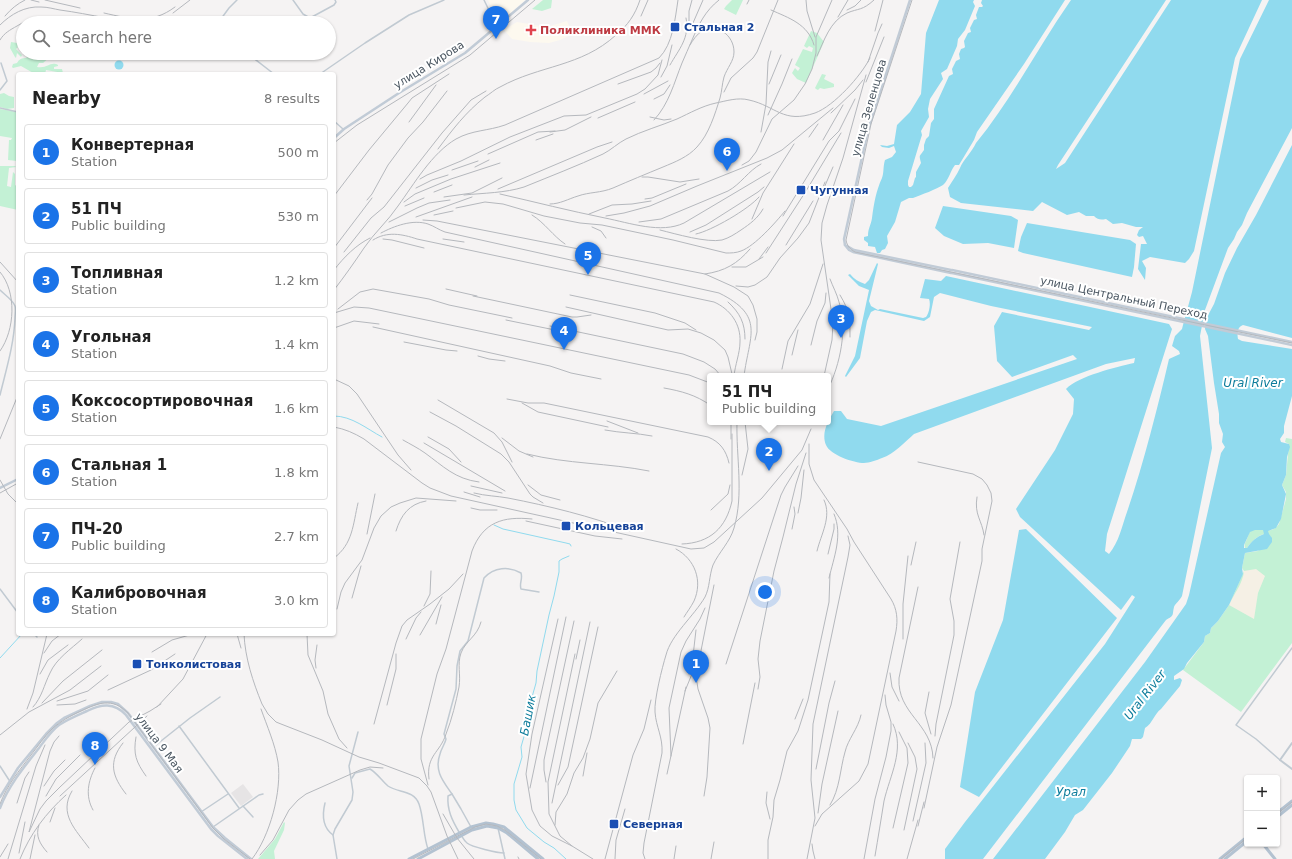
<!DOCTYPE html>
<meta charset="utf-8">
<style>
body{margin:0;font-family:"DejaVu Sans",sans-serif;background:#f6f6f6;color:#222}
.controls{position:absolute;right:12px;bottom:12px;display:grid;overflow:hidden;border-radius:4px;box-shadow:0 1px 3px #0004}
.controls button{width:36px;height:36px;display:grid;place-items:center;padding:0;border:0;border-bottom:1px solid #e0e0e0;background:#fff;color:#222;font:20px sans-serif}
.you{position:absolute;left:765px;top:592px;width:14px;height:14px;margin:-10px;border:3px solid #fff;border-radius:50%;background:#1a73e8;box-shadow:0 0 0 6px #1a73e833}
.badge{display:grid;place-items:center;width:26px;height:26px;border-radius:50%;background:#1a73e8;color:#fff;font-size:13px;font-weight:700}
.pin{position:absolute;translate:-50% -33px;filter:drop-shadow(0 1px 2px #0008)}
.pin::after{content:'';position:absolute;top:21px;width:14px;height:12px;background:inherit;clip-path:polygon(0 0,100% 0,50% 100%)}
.popup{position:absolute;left:707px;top:373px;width:124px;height:52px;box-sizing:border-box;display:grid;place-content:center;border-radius:4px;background:#fff;filter:drop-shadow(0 1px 3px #0005);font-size:13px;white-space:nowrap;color:#767676}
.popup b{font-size:15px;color:#222}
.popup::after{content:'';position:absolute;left:50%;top:100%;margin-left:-8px;border:8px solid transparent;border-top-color:#fff}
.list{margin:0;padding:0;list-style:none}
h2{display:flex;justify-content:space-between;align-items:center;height:52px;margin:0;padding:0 16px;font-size:17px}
h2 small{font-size:13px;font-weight:400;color:#767676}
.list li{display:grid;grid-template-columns:26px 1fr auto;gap:12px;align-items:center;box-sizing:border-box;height:56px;margin:0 8px 8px;padding:0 8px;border:1px solid #e0e0e0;border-radius:4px}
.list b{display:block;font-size:15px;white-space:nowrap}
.list p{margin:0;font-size:13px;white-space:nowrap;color:#767676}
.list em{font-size:13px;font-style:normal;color:#767676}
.icon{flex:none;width:22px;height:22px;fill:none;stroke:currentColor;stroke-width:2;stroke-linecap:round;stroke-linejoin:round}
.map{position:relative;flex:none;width:1292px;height:859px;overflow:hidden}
.search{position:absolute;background:#fff;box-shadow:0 1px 3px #0004;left:16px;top:16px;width:320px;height:44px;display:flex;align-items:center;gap:10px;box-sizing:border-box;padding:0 14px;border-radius:22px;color:#767676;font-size:15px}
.panel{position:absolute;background:#fff;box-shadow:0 1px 3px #0004;left:16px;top:72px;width:320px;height:564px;border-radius:4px}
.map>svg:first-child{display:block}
.commercial{fill:#fdf9ef}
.education{fill:#e6e4e5}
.green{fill:#c3f1d5}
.sand{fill:#f5f0e5}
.water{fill:#90daee;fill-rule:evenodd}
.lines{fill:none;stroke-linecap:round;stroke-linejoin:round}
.stream{stroke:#90daee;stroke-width:1}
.minor{stroke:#c1cad2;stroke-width:1.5}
.tertiary{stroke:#c1cad2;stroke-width:2}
.secondary{stroke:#c1cbd6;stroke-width:2.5}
.primary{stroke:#b3c2d1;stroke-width:3}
.tram{stroke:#b5b8bd;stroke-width:1}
.rail{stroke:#b5b8bd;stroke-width:1}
.transit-dot{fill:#1a4fb4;stroke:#fff;stroke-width:1.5}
.health-dot{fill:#e0444e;stroke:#fff;stroke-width:1.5}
.labels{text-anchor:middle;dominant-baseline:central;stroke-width:4;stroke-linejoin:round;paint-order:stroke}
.transit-label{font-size:11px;font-weight:bold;fill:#164399;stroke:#fff;text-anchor:start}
.health-label{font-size:11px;font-weight:bold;fill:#be3a42;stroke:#fff;text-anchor:start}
.street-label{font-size:11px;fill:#4a5661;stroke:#fff}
.water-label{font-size:12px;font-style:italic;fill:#0c7c9b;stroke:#fff}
</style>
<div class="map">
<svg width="1292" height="859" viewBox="0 0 1292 859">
<rect width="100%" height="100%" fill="#f5f3f3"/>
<g class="commercial">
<path d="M488,0H525L499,23Z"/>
<path d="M567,21L573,34L560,40L549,43L530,42L512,39L504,30L517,22L547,27Z"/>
</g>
<path class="education" d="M243,784L253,797L241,806L231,793Z"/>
<g class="green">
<path d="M543,0H552L551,8L542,11L532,9Z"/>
<path d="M732,0H743L736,15L724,9L726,6Z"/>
<path d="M811,31L817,33L824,42L806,83L797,79L792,73L795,68L798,71L800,68L795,65L803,49L812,52L813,48L809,46L807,48L804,46Z"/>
<path d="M11,42L17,43L23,42V49L21,47H18L16,49L22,55L21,57L17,53L16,58L15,57L10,48Z"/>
<path d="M28,53L49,54L50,57L43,63H39L37,67C48,69 50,61 58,65V66L54,67V69H62L63,73L46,70L45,74H35L21,66L13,68L12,67L13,64L17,63C19,59 22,58 26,58L27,57L30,58L29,54Z"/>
<path d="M822,74L826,75L824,79L834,84V87L824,89L820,88L818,90L816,89L815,88Z"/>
<path d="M4,93L9,96L14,97V108L7,109L0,107V94Z"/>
<path d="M0,109L18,112V162L17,161L8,160L9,140H11L12,138L0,136Z"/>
<path d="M0,166H15L16,167L9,168L7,186L11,187L13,172L15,174V185L18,187V210L0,206Z"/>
<path d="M1286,438L1292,439V643L1241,712L1183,670L1204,642L1205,636L1210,633L1211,628L1218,621L1229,605L1244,571L1242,568L1245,553L1258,551L1271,537C1263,529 1252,541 1247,548H1245C1244,544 1245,543 1247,539C1248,536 1249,532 1251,530C1261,525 1270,537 1279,524L1286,499V492L1282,485L1286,475L1289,444L1285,442Z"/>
<path d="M284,822L285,823L284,830L274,851L275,859H258L275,839Z"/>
</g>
<path class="sand" d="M1256,569L1265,576L1258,593L1254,619L1229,605C1234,594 1243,583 1244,571Z"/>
<g class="water">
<path d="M939,0H974L973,2L975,6L965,30L958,39L957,46L947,69L941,73L943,79L930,99L928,109L929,117L921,131L922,135L921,138L908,181V185L909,187H911L913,185L915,178L916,177V172L921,163C919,155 919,157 924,150V145L926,139L929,136L931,123L934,119V109L949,76L953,74L952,69L956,61L960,59L959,54L961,49L964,48L965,47L964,41L968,33L971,32L970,28L974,20L977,19L976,15L979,7H982L983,6L981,3L982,0H1065L1024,64L977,132L974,140L959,165H955C950,171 949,180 943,185C937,189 921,195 913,198H909L901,202L895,222L887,236L888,243L885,249L882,250L880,253H877L875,247L868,246V243L864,240V237L868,236C868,228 871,225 872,218C874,203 876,191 882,178C884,173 883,166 885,160L892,157L896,152L894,146L889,148L882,147L880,145L887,146L894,144L897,125L910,112L921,94L926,33Z"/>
<path d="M1071,0H1166L1058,165L1056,169L1065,163L1171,0H1262L1235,58L1194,251L1189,259L1185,263L1150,257L1142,261L1146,268L1145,280L1138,269L1141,244H1147L1143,236L1139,237L1137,235L1139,230L1143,227H1136L1122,223L1113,224L1106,219C1101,220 1098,220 1094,216H1086L1079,212L1067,215L1042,202L1033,211L961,203L950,197L948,188C952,181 957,175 960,168C963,160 972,152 976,143C1012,99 1038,47 1071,0Z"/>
<path d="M1269,0H1292V128L1247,213L1242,225L1237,232L1234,239L1228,248L1205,310L1200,336L1212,448L1182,596C1180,600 1175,604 1174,607C1172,615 1175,615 1166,620L983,859H945V849L965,822L1105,644L1135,597L1132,595L1121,610L1020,517L1016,509L1055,450L1073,414L1074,399L1066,389C1079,376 1116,367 1134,363L1135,358L1106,364L914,434C905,442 894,454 882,458C877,460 869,463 864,463C854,463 830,455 826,445C821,433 828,421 834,411H841L847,419L881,426L1077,359L1073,355L1012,377L997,361L994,326L1002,312L1089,330L1092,327L991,306L940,293L934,297L930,317L924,321L875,310L871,312L867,321L860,358L846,377L845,376L855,356L869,290L859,286L848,275L850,274C854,279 859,282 865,284L869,280L877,263L878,264L869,301L871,306L878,310L880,309L923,318L926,317C929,313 931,304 929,299L920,298L925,279L941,281L946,276L1169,324L1172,329L1107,534L1105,551L1109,554C1119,542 1122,526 1127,512C1144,462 1157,410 1169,359L1180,354L1179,351L1172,346L1175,336L1182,329L1183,325L1192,292L1240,59Z"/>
<circle cx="119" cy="65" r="4.5"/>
<path d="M1292,145V338L1243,325C1237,327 1237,334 1238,339L1242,341L1292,349V396L1284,426V433L1280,439L1281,442L1289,444L1290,447L1287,457L1286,475L1282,485L1286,494L1281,519L1276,528L1268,531L1269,534L1272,538V542L1267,549L1245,553L1242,568L1243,574L1229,605L1218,621L1211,628L1210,633L1205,636L1204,642L1187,663L1184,669L1174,676V680L1180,678L1182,680L1180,686L1161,709C1154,714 1153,723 1145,728L1143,737L1141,739H1132L1130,746L1112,773L1083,810L1075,815L1065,832L1045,859H993L1145,662L1186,604L1189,595L1221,453L1225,447L1222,442L1223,434L1219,423V414L1214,383L1208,336L1205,329L1206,319L1214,304L1225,273L1237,248L1256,215ZM1255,530H1263L1264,534C1256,537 1252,541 1247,548H1244V545L1250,532Z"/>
<path d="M943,206L1011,216L1018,220L1014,248L988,243L963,244L944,236L935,228Z"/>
<path d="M1027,223L1130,240L1136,244L1134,267L1132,277L1023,253L1018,251L1021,237Z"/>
<path d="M1026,529L1117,618L979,797L960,787L975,692L1003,620L1019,530Z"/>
</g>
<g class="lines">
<g class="stream">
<path d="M334,416C352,416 367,429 382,437"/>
<path d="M494,525L503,529L566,543L570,544L571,546"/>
<path d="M0,658L22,634"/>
<path d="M566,859L554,848L544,842L527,828L516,810L514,800V784L522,757L521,747L525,733L526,718L536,683L537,671L549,615L554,596L559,572V561L562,559L569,556"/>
</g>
<g class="minor">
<path d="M293,0L303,14L310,18L334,5L336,2L335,0"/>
<path d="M484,0L497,27"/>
<path d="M169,23C181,19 194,18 206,23"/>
<path d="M218,23L229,8L237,0"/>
<path d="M247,53L274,74"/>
<path d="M320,74L365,43L409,15L444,0"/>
<path d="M0,90L7,81L1,63"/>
<path d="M0,108L18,112"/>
<path d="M334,121L343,129"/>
<path d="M0,290C5,295 13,300 15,306C16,309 15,315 15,318C14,345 6,370 0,395"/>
<path d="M0,589L18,613"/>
<path d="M34,634L37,637"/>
<path d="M179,726L239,808"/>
<path d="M156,745L190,718L220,697"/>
<path d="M1280,760L1256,739L1236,725L1292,648"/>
<path d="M0,766L9,780"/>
<path d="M352,778L355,773L370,769C377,773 382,781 388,786C398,793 414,790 419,804C424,818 423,835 428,849"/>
<path d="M452,794C443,781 434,771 440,754C441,749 445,744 446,739L444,734L456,689L457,666L460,651L468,641L484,578C494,567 509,566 521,573C523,579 519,583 521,589L539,592"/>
<path d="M325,803C322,815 322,827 333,835"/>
<path d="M243,806L253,817"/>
<path d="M201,812L228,794"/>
<path d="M213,827L259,795L263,794"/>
<path d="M498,828L505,859"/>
<path d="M459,832C452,820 447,810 448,796L452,794L461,809L471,827"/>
<path d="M461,835C463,838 464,841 467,843C472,847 497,853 504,853"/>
<path d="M337,859L333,835L335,829L352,800L353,792L349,766L358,732"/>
</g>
<path class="tertiary" d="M1292,743L1280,760L1292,769"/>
<g class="secondary">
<path d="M334,138L344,129L399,93L465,53L528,0"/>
<path d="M845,245L844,239L868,130L910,0"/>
<path d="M845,245L849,250L853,252L951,273"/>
<path d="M847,246L854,250L951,270"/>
<path d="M952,270L1292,342"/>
<path d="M952,273L1292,345"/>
<path d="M0,488L18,479"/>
<path d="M0,797L18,768L46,734L57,723L64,718L90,706L102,702H111L118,704L128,713L213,827L225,838L251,859"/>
<path d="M0,808C9,785 24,767 39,748C45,740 51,731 59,725C68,719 78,715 87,711C101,704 114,702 126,715L211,829L218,836L247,859"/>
</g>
<g class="primary">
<path d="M1277,813L1292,801"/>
<path d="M1277,817L1292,805"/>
<path d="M1263,844L1275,859"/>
<path d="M409,859L471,827L486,823L493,824L504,827L543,859"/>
<path d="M418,859L472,830L487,826L498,828L507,833L538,859"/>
<path d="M1220,859L1247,837"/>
<path d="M1225,859L1247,841"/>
</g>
<g class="tram">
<path d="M912,0L871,124L846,240C847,246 850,249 855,252L1292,343"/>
<path d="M334,143L357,125L470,55L535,0"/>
<path d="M0,493L18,483"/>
<path d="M0,804C7,785 19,771 31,755C38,746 44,737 52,729C61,721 70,716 81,711C98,703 112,697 128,713L213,828L224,839L250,859"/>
<path d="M1277,814L1292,802"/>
<path d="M413,859L475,827L486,824L497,826L505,830L541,859"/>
<path d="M1221,859L1247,838"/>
</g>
<g class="rail">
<path d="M31,0L39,2"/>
<path d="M45,0L80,8"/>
<path d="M806,0L807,11L815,37"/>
<path d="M747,4L749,0"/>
<path d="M771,10C789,18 808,24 814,45"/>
<path d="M847,10L855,6L861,0"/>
<path d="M104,13C131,19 151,25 175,7"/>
<path d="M173,13L190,0"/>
<path d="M5,16C11,9 17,4 25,0"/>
<path d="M641,16L648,0"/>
<path d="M838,17L848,0"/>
<path d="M689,22V11L692,0"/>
<path d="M693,23L703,0"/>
<path d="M0,25C11,14 25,6 41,7C48,7 54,9 60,10C75,12 90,15 106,18"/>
<path d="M875,31L883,0"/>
<path d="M0,40C4,33 10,30 17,26C41,11 60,18 86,21C99,22 113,22 127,23"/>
<path d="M817,56C824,41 830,21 847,13C859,8 862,11 874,0"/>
<path d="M868,62L878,33L882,24"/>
<path d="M670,65C679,49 690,38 686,18"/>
<path d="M661,77L667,66L672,45"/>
<path d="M866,82L884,37"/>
<path d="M618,84L651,72L656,68L660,63"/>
<path d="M769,84L781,55"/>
<path d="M724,92L731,78L753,58L757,52L778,0"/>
<path d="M644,94L668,81"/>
<path d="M654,99L664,94L670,85"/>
<path d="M831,113L855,90L863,80"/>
<path d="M768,115L782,84L792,59"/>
<path d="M650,117L664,120L671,119"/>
<path d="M598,118L635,102"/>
<path d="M654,120C669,104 674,83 682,63C685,55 689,48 692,40C699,24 705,11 719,0"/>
<path d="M409,122L436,85"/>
<path d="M550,132L565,130L591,117"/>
<path d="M761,132L766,104L768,62L771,51"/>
<path d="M809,137L818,124"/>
<path d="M536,140L553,134"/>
<path d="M823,140L843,105"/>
<path d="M438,149C453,129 465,113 485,97C490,94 495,89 500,87C540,65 581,67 616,35C628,25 635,15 640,0"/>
<path d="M488,154L538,132L555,131"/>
<path d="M742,165L749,161L756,152L772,119L794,100L805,84L812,69L816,53V37L832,0"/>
<path d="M475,167L489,160"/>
<path d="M452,170L478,161"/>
<path d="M642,177H648L680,182L699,179"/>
<path d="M420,179L427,175L461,161L510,137L564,116L586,115L637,94L645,89L658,75L662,60"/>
<path d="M416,188L432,180L448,175"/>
<path d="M824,188L833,167"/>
<path d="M498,189L597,147L612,142"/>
<path d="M434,192L452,185"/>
<path d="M500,194C535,202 570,211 605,218C630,223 661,234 684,223L770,172"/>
<path d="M464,195C484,193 505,193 524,187C551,176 577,166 603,154C611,150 618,143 626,139C642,131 660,126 677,119C690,113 702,106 716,103C726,101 738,97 749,100C776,106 783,124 815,113C834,106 861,76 870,58"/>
<path d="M334,196L369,150L408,103L412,98L449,74"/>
<path d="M444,197L472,193L502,178"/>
<path d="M645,199L652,198L686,184"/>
<path d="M367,200L372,194L388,165L408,138L423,122L447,91"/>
<path d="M404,202L415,194L451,179L500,163"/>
<path d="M550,204C560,204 568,199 578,196C589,192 601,193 613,188C629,181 646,174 663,167C675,162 688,157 697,147C709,134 715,114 720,98C722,91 722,84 724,77C727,68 734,61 734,52C734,35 717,23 702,31C697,34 693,40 690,45"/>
<path d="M405,206L424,198"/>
<path d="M456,208L485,202L503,204L544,216L580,223L602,225L673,240L726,253C731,253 736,253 741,251C755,246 776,222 785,211"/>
<path d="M589,214L612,205L632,204L651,201"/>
<path d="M434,215L453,211"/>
<path d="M532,215C545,223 553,236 565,244"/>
<path d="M606,216L624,213L650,206L697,186L767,158L782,150L833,108"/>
<path d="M783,216L829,141L839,131L855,99"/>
<path d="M416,217L472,197"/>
<path d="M752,219L763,193L794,144"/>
<path d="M423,220L437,221L705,274L734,287L748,296L753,305L757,319V332L755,340"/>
<path d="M389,222L417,208L429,203L450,200"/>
<path d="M639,222L661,219L728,191C741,184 748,171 761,164"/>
<path d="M592,227L601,231L606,238"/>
<path d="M660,230C676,234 707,243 722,240C729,238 735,234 741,230C750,224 758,218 763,209"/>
<path d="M690,232L706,225L758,192L764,187"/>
<path d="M381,233C394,226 413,219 428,224C434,226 439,230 445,232L719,293C766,316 749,336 744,376"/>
<path d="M696,234C711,231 749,209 759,197"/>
<path d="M383,239L392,240L424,248"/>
<path d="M443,239L464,242"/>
<path d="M373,240C387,231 402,234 417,239L714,302C730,309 741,324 740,342C740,353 735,365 734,376"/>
<path d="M786,245L813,201"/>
<path d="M334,248L372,198"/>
<path d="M344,252L371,218L384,207L442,133L471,100L486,91"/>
<path d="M766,253L806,191L841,133"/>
<path d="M759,259L768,247"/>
<path d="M0,262L18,282"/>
<path d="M732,267H746L763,257"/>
<path d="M334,270C344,257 356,245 370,238"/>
<path d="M0,272C17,292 15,330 0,351"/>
<path d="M705,274C725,271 737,264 750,249"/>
<path d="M736,286L748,287L755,285L767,277L780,258L798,238L809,223L825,182"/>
<path d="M446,289L477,296"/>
<path d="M334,290C344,277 354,263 364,248C374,233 388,221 398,206C414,184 432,153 456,139C472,130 488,131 505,125L659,58C673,44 675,19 678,0"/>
<path d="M570,295L655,313L685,323L696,330"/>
<path d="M840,295C850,312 850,317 850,337"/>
<path d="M473,296L572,317H577L591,315"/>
<path d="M728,302C740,313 745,323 745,339"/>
<path d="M566,307L668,330L688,329L701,333L714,340L725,350L728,357L732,374"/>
<path d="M338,309L360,292L373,289L429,299L449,305L512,318"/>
<path d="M334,313L354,307L369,308L689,375L710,383"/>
<path d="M506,320L555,330"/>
<path d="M550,326L683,354L704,362L715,369L721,376"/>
<path d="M373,327L550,366L571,373L601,379"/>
<path d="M334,328L354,321L379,324"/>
<path d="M404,342L446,350L457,351"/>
<path d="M811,345L817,321L825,303L826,293"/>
<path d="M792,355L798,330"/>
<path d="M478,356L489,359L505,361"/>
<path d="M782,369L788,341L810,304L823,264"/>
<path d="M824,376L832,340L833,323L821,240L822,223L827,205L843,158L866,75"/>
<path d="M334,379L349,386L357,394L398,455L411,470"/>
<path d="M664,388C681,391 696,395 710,405"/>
<path d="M828,389C840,365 848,328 839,302C837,294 833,287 830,279"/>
<path d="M507,399L528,403H544L708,437C720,442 726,450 729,463"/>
<path d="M438,400L494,433L502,442L512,462"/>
<path d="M522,403L538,412L608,427"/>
<path d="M430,412L456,426L501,454L509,462L530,494L533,497L543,503"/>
<path d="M607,421L638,433"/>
<path d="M334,427C345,429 354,433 364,439L422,483L430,488L451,496L691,549L704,548L714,542L762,498L802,450L811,429"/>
<path d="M605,430C621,433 637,433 652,436"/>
<path d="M428,437L449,449L461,462"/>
<path d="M502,438L519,451L533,457"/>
<path d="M0,439L18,395"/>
<path d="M731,439V422"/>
<path d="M403,440C410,444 418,448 425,453C443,466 455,479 479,482"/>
<path d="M424,443L505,491"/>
<path d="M809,444V464L814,480L847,529L854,542L891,599C897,609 898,619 896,631L868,764L859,781L822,814L815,826"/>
<path d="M527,454C567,464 609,463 649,471"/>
<path d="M918,462L973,474L982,479L987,485L991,493L992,501L982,549V561L951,705L937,747L924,808"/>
<path d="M742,475L748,449L745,422"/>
<path d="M0,480L8,494L18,504"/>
<path d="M528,485L541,495L560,500"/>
<path d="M471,486L502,493"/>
<path d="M464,492L480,497"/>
<path d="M474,493C486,496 497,496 508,498C549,506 590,516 630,531"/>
<path d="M977,497C974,515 982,520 984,535"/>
<path d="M471,508L480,510H497"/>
<path d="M711,510L728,494L730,485"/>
<path d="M798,513L801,498L804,470"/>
<path d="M526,521L595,536L622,539"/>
<path d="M792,529L795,514L794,507"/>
<path d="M396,531C401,515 409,504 426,501"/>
<path d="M367,534L375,494"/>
<path d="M682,544C710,543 726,528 732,501V434"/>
<path d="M676,549C695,559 703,581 694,601C691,607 687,612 684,617"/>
<path d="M817,551C821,534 832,517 824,500"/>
<path d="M828,554L834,529V524"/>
<path d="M334,558C353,544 353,524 358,503"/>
<path d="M911,565L916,542"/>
<path d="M829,578C834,557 843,535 834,514"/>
<path d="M918,587L899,678C897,714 932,723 933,758"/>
<path d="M352,598L361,566"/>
<path d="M424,606L430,594L431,571"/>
<path d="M337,609L341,592L345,583L362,560L374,528L381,516L391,507L400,503L416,498L456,501"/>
<path d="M558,619L532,734L526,774L532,810L540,826L552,836L572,846"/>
<path d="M436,624L441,605"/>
<path d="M237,634L241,648"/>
<path d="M244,634C245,658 253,682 262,704L268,714L276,722L281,724L322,740L359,757L379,763L419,778L427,786L431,792L447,836L458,859"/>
<path d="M307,634L308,655L323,691L328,714L339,739L347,748"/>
<path d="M420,635L442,597"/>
<path d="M406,639L416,618L421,612"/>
<path d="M903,639V604L908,556"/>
<path d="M152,652L172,640L193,634"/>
<path d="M44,653L52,641L61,634"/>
<path d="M575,654L548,782L549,814L560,836L572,846L593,859"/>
<path d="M576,659L580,640"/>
<path d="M726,664L781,495L785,487L798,466"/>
<path d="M316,668L315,660L317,645"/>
<path d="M890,673L892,687L899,701"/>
<path d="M40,674L48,660L68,645"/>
<path d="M689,674L693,656L696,630"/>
<path d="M758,689L760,677L758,659L760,641L774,571L783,537L796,484L806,453"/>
<path d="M108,690L151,670L175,654"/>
<path d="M685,691L694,669"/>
<path d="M929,692L925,713L931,734"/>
<path d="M57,701L88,691L108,675"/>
<path d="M42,703L63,681L102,650"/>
<path d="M57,705L75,704L86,700"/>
<path d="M387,705L396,669V654"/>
<path d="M33,707C42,697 44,685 50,673C56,659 71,649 82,639"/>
<path d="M157,707L183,679L207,634"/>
<path d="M27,709L33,693L47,634"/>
<path d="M795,719L803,699"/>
<path d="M374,724L396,643L402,626L407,620L430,604L449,589L463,574"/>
<path d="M0,735L29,712L70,690L101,666"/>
<path d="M59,736L54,742L50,751L29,832L40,809L46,801L60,787L129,722L150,711L161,704"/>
<path d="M935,736L936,724L954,635V621L950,599L960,542"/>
<path d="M136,737C133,754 136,762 146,776"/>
<path d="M123,743C108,762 112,776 126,794"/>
<path d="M743,744L755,683"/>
<path d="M671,756L669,708L681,652L686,641L700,619L705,608"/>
<path d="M816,769L829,703L835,681"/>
<path d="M667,774L686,687"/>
<path d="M583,776L587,753"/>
<path d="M429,779C426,755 440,753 446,734C452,719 456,702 459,687C461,675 457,664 461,653C466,640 477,637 481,622"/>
<path d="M546,782L544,770V760L574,621"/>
<path d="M428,785L421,759V739L437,674L446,649L472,551C483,522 503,516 532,519"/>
<path d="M558,785L568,767L598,627"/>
<path d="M44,786L54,771L65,760"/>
<path d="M530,788L566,617"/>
<path d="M72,791C58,814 76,830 89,848"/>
<path d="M767,792L766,803L770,819"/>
<path d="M46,796L56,779L80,755"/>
<path d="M60,796L147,716"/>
<path d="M704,796L707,777L710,728L708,718L698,689L696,676L714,585"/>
<path d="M17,803L25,778L29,772"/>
<path d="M552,803L590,622"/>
<path d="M830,805C840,789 840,769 845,752C848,739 858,729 861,715"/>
<path d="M93,810C85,796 88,781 95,768"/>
<path d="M818,813L822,784L838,711"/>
<path d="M443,814L457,838L474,859"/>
<path d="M913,821L926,763L925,743"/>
<path d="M50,822L55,808"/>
<path d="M39,825C35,836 40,844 47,852"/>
<path d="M555,825L556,812L567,794L574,773L583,758L590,739L598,703L617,671"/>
<path d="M918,826L924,802"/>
<path d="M893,828L908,763L907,748L899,732"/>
<path d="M904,830L917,769L915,757L908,743"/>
<path d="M812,844L813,851L815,859"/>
<path d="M19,853L25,822"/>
<path d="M260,855L273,840L289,810L298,800L306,794L360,770L370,767L383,768"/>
<path d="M875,856C878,838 881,820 884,801C890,775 905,750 893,724"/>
<path d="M0,857L8,844"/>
<path d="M518,857L519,859"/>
<path d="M8,859L36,766L45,745"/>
<path d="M20,859C30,834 46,813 66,795"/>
<path d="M30,859L35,835"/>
<path d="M252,859C270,836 282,791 278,762C275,744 267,726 261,709"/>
<path d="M605,859L633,755L644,729L651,700"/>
<path d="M615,859L616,840L625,809"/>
<path d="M645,859L643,853L644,843L662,753C663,737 656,727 655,712C654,700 662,668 666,655C671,635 694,616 705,597C710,587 709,576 713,565C719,552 730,542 734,528C744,494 736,457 737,422"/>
<path d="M674,859L676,846"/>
<path d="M711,859L714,842"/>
<path d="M768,859V840L773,817L774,800L780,780L787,751L798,731L808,700L829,602L830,574"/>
<path d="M807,859L815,818L811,780L813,724L848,557L850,545L848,536"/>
<path d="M864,859L875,799L886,757L891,731V722L886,705L885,695"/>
<path d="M907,859L918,820"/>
</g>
</g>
<g class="transit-dot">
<rect x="670" y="22" width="10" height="10" rx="2"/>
<rect x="796" y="185" width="10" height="10" rx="2"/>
<rect x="561" y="521" width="10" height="10" rx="2"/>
<rect x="132" y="659" width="10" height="10" rx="2"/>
<rect x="609" y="819" width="10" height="10" rx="2"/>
</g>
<path class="health-dot" d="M529 24h4v4h4v4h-4v4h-4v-4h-4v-4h4z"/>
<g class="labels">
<g class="transit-label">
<text x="684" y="27">Стальная 2</text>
<text x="810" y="190">Чугунная</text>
<text x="575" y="526">Кольцевая</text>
<text x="146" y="664">Тонколистовая</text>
<text x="623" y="824">Северная</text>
</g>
<g class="health-label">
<text x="540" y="30">Поликлиника ММК</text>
</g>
<g class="street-label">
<text transform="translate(429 65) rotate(-32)">улица Кирова</text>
<text transform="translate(869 108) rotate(-74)">улица Зеленцова</text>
<text transform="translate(1124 298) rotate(12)">улица Центральный Переход</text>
<text transform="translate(159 743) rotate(53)">улица 9 Мая</text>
</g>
<g class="water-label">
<text x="1253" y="383">Ural River</text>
<text transform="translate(1145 695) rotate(-52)">Ural River</text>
<text transform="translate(528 715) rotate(-79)">Башик</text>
<text x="1071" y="792">Урал</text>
</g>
</g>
</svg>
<div class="controls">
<button>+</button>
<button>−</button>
</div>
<div class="you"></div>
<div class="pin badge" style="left:696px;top:683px">1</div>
<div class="pin badge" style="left:769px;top:471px">2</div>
<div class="popup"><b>51 ПЧ</b>Public building</div>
<div class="pin badge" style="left:841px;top:338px">3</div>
<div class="pin badge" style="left:564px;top:350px">4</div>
<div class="pin badge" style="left:588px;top:275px">5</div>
<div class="pin badge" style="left:727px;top:171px">6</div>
<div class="pin badge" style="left:496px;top:39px">7</div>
<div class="pin badge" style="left:95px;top:765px">8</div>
<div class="search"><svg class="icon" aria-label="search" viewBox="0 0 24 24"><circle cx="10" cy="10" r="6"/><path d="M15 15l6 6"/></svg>Search here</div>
<section class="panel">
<h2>Nearby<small>8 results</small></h2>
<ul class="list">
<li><span class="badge">1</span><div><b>Конвертерная</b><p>Station</p></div><em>500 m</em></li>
<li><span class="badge">2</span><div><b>51 ПЧ</b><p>Public building</p></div><em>530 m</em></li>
<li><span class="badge">3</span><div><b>Топливная</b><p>Station</p></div><em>1.2 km</em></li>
<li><span class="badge">4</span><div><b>Угольная</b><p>Station</p></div><em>1.4 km</em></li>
<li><span class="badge">5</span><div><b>Коксосортировочная</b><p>Station</p></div><em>1.6 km</em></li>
<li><span class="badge">6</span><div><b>Стальная 1</b><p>Station</p></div><em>1.8 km</em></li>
<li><span class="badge">7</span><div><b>ПЧ-20</b><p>Public building</p></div><em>2.7 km</em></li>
<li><span class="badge">8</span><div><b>Калибровочная</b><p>Station</p></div><em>3.0 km</em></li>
</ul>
</section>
</div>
